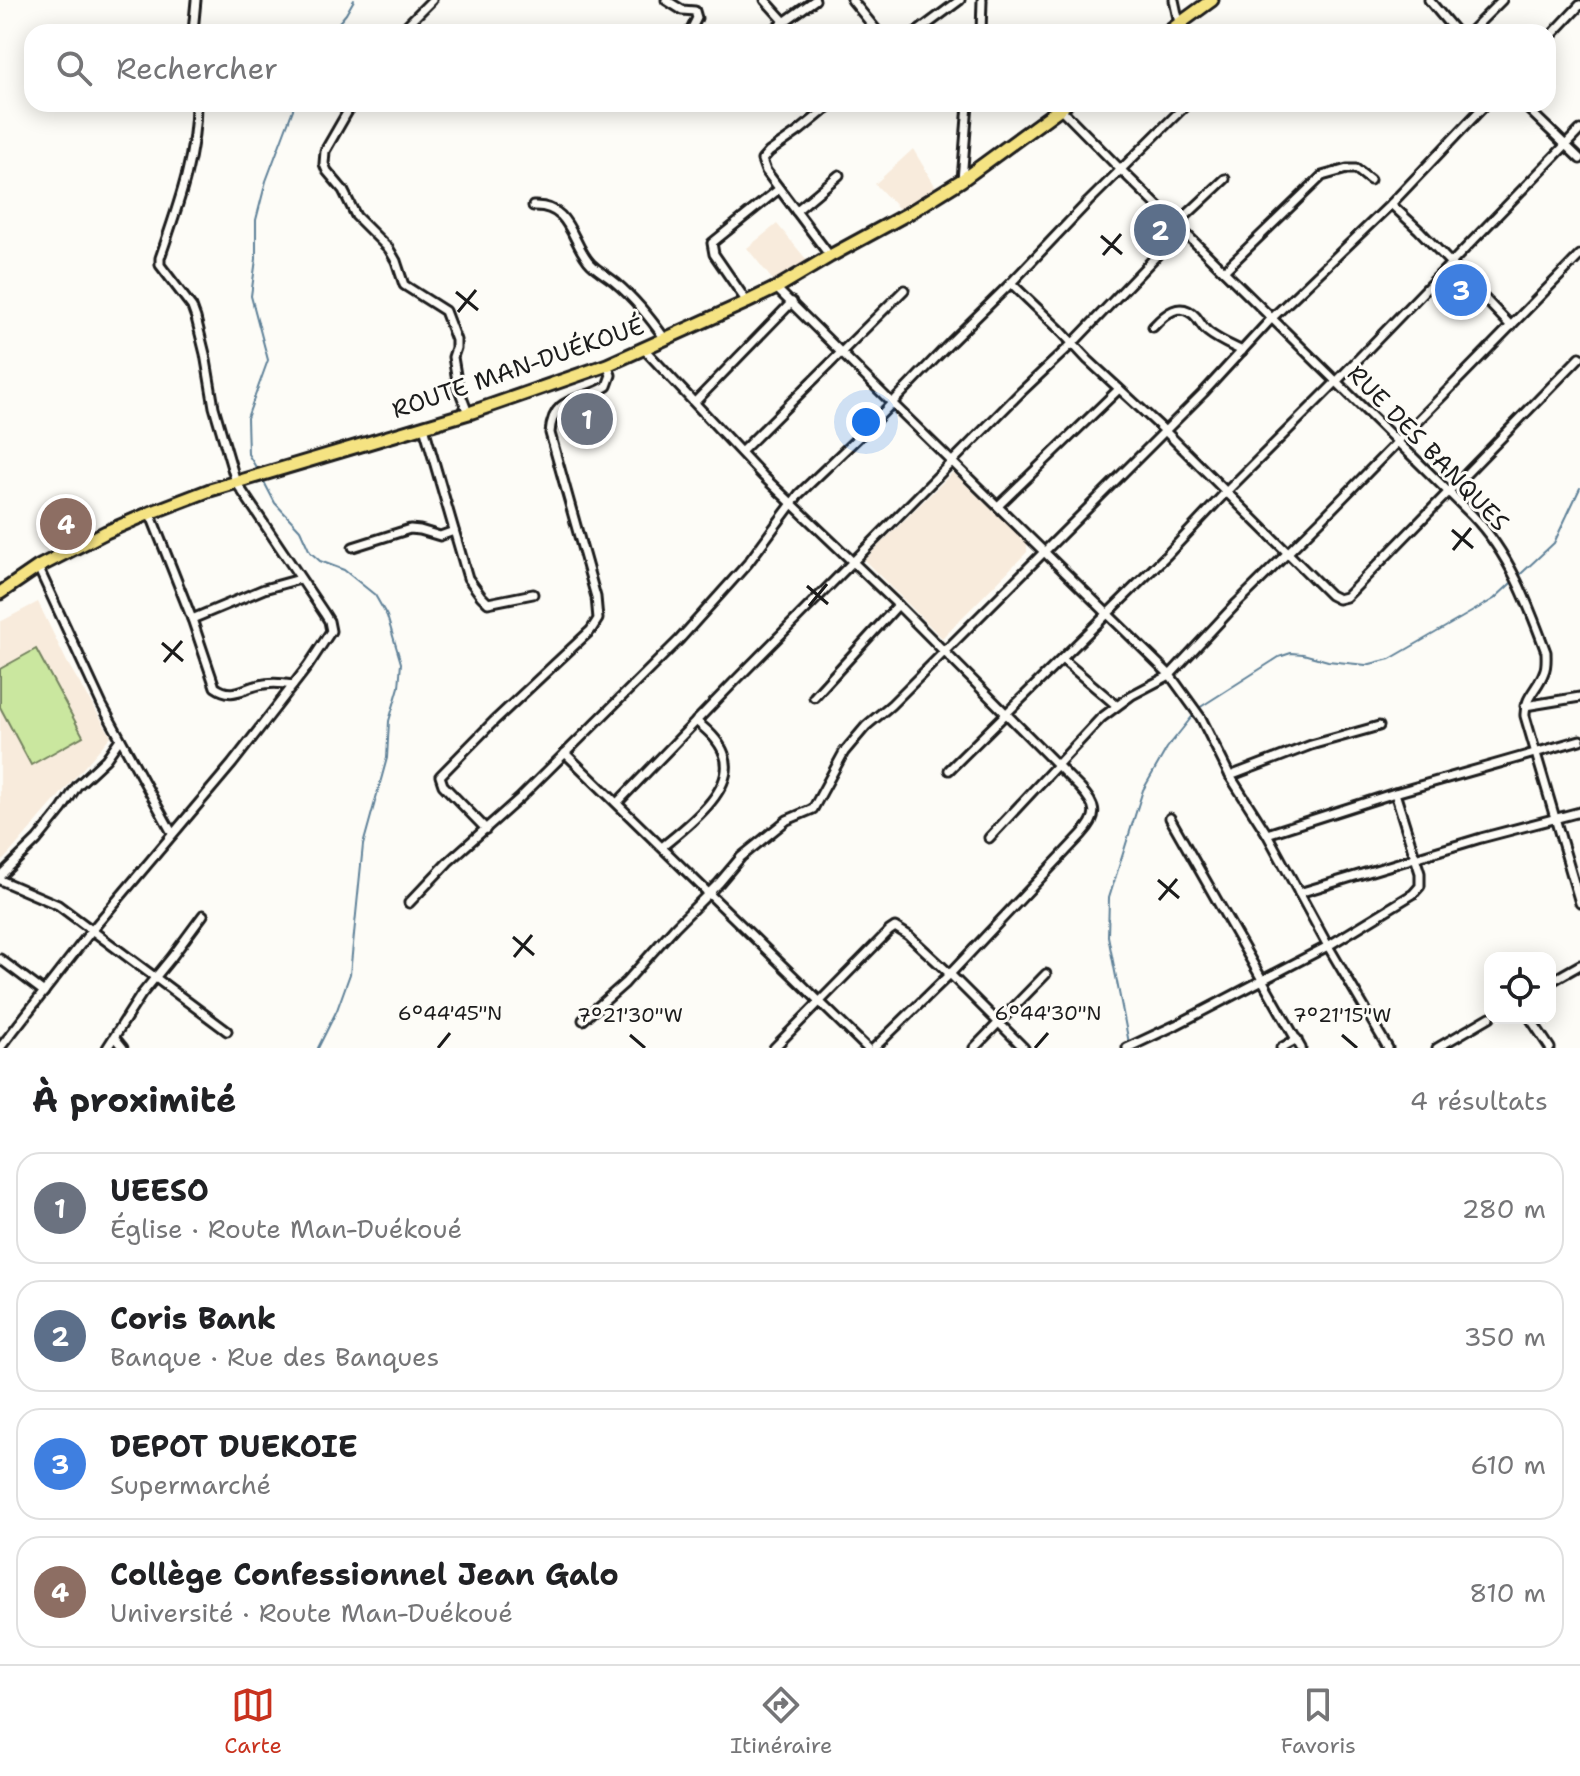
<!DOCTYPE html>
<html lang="fr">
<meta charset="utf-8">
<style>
body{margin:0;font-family:"Shantell Sans",sans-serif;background:#f2f2f2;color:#202124}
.controls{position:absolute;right:24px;bottom:24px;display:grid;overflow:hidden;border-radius:16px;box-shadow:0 4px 20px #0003}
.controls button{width:72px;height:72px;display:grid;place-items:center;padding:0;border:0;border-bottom:2px solid #e0e0e0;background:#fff;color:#202124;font:40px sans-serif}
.you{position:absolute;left:866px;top:422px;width:28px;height:28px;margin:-20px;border:6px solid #fff;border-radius:50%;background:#1a73e8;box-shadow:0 0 0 12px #1a73e833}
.badge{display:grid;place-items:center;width:52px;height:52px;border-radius:50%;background:#c8321e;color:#fff;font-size:26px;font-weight:700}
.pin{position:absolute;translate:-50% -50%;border:4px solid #fff;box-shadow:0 2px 8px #0006}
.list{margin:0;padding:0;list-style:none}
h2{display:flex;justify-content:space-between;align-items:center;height:104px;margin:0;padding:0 32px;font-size:34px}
h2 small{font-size:26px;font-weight:400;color:#757577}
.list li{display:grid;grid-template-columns:52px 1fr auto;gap:24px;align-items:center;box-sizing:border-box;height:112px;margin:0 16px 16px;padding:0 16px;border:2px solid #e0e0e0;border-radius:24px}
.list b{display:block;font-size:30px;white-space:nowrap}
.list p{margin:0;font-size:26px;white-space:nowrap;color:#757577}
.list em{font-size:26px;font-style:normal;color:#757577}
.icon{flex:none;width:44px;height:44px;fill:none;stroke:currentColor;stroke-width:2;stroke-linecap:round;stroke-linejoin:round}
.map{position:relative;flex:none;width:1580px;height:1048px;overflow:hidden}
.search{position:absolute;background:#fff;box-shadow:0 4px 20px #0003;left:24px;right:24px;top:24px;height:88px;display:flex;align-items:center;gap:20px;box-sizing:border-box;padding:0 28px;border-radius:24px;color:#757577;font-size:30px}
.sheet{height:616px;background:#fff}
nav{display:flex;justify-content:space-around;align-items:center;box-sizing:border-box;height:112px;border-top:2px solid #e0e0e0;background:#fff;font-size:22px;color:#757577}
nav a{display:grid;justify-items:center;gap:4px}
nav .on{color:#c8321e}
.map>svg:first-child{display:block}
.built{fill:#f8ebdc}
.green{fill:#cae79f;stroke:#73825e;stroke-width:2}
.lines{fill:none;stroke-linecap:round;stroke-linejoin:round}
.stream{stroke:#5f8198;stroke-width:2}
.street-casing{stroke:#1c1c1c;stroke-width:13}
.primary-casing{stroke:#1c1c1c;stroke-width:17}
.street{stroke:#fdfcf7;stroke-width:7}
.primary{stroke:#f5e382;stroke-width:11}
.ticks{fill:none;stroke:#1c1c1c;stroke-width:3}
.labels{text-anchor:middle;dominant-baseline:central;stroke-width:6;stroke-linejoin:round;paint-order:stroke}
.street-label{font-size:24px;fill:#1c1c1c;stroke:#fdfcf7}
.ticks-label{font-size:20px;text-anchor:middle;fill:#1c1c1c;stroke:#fdfcf7;stroke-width:6;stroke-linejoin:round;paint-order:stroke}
</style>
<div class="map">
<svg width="1580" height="1048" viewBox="0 0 1580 1048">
<rect width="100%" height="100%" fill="#fdfcf7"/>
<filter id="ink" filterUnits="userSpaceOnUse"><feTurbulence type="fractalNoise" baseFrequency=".0125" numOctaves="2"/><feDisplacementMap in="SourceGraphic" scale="16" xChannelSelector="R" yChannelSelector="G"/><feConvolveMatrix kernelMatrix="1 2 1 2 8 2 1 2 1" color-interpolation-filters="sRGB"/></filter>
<g filter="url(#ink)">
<g class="built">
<path d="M913,149L937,189L902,212L875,184Z"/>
<path d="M777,224L811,265L775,283L747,248Z"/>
<path d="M953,472L1027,543V552L942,638L864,560Z"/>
<path d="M38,602L67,662L111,736L0,864V622Z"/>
</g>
<path class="green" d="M36,649L83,736L31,765L0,707V669Z"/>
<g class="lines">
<g class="stream">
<path d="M331,32L346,14L354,0"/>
<path d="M257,469L248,454L247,418L268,360L251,296L256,259V220L266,181L295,104"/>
<path d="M262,478L275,503L300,530L310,552L320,561L344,570L375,595L387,616L401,663L399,687L389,721L387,758L363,845L350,974L337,1010L318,1048"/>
<path d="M1199,708L1279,657L1291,653L1303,654L1328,661L1366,665L1390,659L1494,599L1554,543L1580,488"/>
<path d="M1129,1043L1108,936L1109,898L1143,790L1167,748L1195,713"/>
</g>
<defs>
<g id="street">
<path d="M666,0L682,10L695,11L697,18L690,32"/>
<path d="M765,0L784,21"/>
<path d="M852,0L878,32"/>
<path d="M1174,0L1179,23"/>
<path d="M1429,0L1456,32"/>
<path d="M193,32L196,0"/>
<path d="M400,32L432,0"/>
<path d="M770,32L815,0"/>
<path d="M917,32L960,0"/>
<path d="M981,32L982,0"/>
<path d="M1470,32L1502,0"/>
<path d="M1548,39L1580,5"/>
<path d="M352,104L325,151L324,164L327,171L343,190L356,216L389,249L396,261L404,285L445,311L456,340V348L453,357L458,387L468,413"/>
<path d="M1523,104L1580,159"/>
<path d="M1060,108L1121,170L1472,515C1509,553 1528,603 1546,652C1546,658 1547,666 1544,672C1538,689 1524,697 1525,716L1580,903"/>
<path d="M962,180L968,104"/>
<path d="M1391,204L1419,230L1511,326"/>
<path d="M533,206C572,204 571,244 591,264C598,271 608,276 616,283C635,299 651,319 665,339"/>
<path d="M796,211L839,175"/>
<path d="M1177,224L1225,179"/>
<path d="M830,256L766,171L762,160L769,152L799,131L832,104"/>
<path d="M1224,271L1322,176L1347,169H1356L1370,180"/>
<path d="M1011,283L1060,330L1088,360L1165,431L1330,595L1338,599L1346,597L1353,590L1580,357"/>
<path d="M776,288L892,403L1170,675L1201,718L1230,776L1267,834L1328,946L1388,1048"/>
<path d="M747,302L714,254L712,243L779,189"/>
<path d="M1153,327C1165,314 1180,300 1196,317C1200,322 1203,328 1208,332C1218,340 1230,345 1242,351"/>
<path d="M644,349L763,476L898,605L1080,788C1097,806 1099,816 1082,834L950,974L874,1048"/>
<path d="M695,402L792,302"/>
<path d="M424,427L468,578L481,596L488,603L533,594"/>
<path d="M741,452L904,290"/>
<path d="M998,506L1119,389"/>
<path d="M150,513L192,619L215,687C232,699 241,689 259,685C271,682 281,683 293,685"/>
<path d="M353,547L410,529L420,530L440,536L454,531"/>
<path d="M38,567L102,705L172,833"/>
<path d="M192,619L264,589L300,579"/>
<path d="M1062,659L1116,705"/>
<path d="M814,697L898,605"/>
<path d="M1525,706L1580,697"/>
<path d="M565,753L867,1048"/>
<path d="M949,770L1167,555L1226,492L1336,382L1580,130"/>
<path d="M1230,776L1311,745L1379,726"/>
<path d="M617,803L734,682L1021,392L1073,343L1182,229"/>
<path d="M1170,818L1301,1048"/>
<path d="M486,829L443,785L440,776L494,721L591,630L598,619L596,597L550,433C553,393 581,403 607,386L611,375L607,365"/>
<path d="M1267,834L1395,793L1580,740"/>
<path d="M989,838L1101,718L1132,695L1170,675L1237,603L1324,517L1580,255"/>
<path d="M662,847C686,827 738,789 724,754C719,740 707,730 696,721"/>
<path d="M0,876L37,840L62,809L77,786L106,759L120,739"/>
<path d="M0,880L58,905L227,1031"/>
<path d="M1299,893L1481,838L1580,812"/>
<path d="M409,903L448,862L520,798L679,640L748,563L799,494L866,430L951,342L1011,283L1088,202L1187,104"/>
<path d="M0,959L44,992"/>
<path d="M1550,982L1580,965"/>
<path d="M1530,1018L1550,1048"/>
<path d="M583,1020L625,983L675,927L719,883L741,857L787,820L813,809L844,752L866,726L891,705L1203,393L1272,318L1391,204L1486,104"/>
<path d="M115,1038L123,1048"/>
<path d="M0,1048L92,930L232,764L308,666L331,631L329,621L324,613L236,482L214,407L205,354L196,318L192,307L160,265V258C177,208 196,158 196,104"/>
<path d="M107,1048L141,995L172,957L203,915"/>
<path d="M774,1048L889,931L895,927L908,935L950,974L1024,1048"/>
<path d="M974,1048L1046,974"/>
<path d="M1127,1048L1176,1025L1328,946L1413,894L1420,886V873L1395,793"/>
<path d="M1281,1048L1297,1039"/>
<path d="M1437,1048L1490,1017"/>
</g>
<g id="primary">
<path d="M1168,32L1212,0"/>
<path d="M0,593L38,567L106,532L150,513L210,490L472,412L607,365L747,302L776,288L830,256L909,213L962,180L1066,104"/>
</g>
</defs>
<use href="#street" class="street-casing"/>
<use href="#primary" class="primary-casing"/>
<use href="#street" class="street"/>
<use href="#primary" class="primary"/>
</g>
</g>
<path class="ticks" d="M1101,236L1122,254M1103,255L1121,234M456,292L478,310M458,312L476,290M1452,530L1473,548M1453,550L1471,528M807,586L828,604M809,606L827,584M162,643L183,661M164,662L182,641M1158,880L1179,898M1159,900L1177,879M513,937L534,955M514,957L532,935M630,1035L645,1048M1342,1035L1357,1048M438,1048L450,1033M1035,1048L1048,1033"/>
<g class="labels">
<g class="street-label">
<text transform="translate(518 368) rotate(-19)">ROUTE MAN-DUÉKOUÉ</text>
<text transform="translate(1428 448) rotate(46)">RUE DES BANQUES</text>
</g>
</g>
<g class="ticks-label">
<text x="450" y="1020">6°44'45"N</text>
<text x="1048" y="1020">6°44'30"N</text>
<text x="630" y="1022">7°21'30"W</text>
<text x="1342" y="1022">7°21'15"W</text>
</g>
</svg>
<div class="controls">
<button><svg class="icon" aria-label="locate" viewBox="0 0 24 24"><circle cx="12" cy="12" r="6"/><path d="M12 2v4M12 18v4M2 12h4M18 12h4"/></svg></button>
</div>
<div class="you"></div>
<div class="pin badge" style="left:587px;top:419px;background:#6b7280">1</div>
<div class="pin badge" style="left:1160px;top:230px;background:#5c6f8a">2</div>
<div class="pin badge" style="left:1461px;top:290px;background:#3f7fe0">3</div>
<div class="pin badge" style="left:66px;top:524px;background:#8d6e63">4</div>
<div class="search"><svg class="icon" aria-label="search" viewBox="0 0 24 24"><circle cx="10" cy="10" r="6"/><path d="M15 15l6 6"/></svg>Rechercher</div>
</div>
<section class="sheet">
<h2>À proximité<small>4 résultats</small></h2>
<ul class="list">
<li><span class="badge" style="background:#6b7280">1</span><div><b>UEESO</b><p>Église · Route Man-Duékoué</p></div><em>280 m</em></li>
<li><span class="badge" style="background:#5c6f8a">2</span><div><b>Coris Bank</b><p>Banque · Rue des Banques</p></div><em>350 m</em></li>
<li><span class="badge" style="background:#3f7fe0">3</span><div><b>DEPOT DUEKOIE</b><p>Supermarché</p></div><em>610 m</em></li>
<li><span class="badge" style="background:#8d6e63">4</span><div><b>Collège Confessionnel Jean Galo</b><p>Université · Route Man-Duékoué</p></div><em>810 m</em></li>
</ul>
</section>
<nav>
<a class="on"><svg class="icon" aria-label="map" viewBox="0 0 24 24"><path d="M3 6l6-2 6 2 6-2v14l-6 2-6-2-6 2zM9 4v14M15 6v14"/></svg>Carte</a>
<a><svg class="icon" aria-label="directions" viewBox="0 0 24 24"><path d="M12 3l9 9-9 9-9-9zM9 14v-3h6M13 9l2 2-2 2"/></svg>Itinéraire</a>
<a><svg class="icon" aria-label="saved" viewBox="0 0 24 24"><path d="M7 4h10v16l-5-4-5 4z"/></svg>Favoris</a>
</nav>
